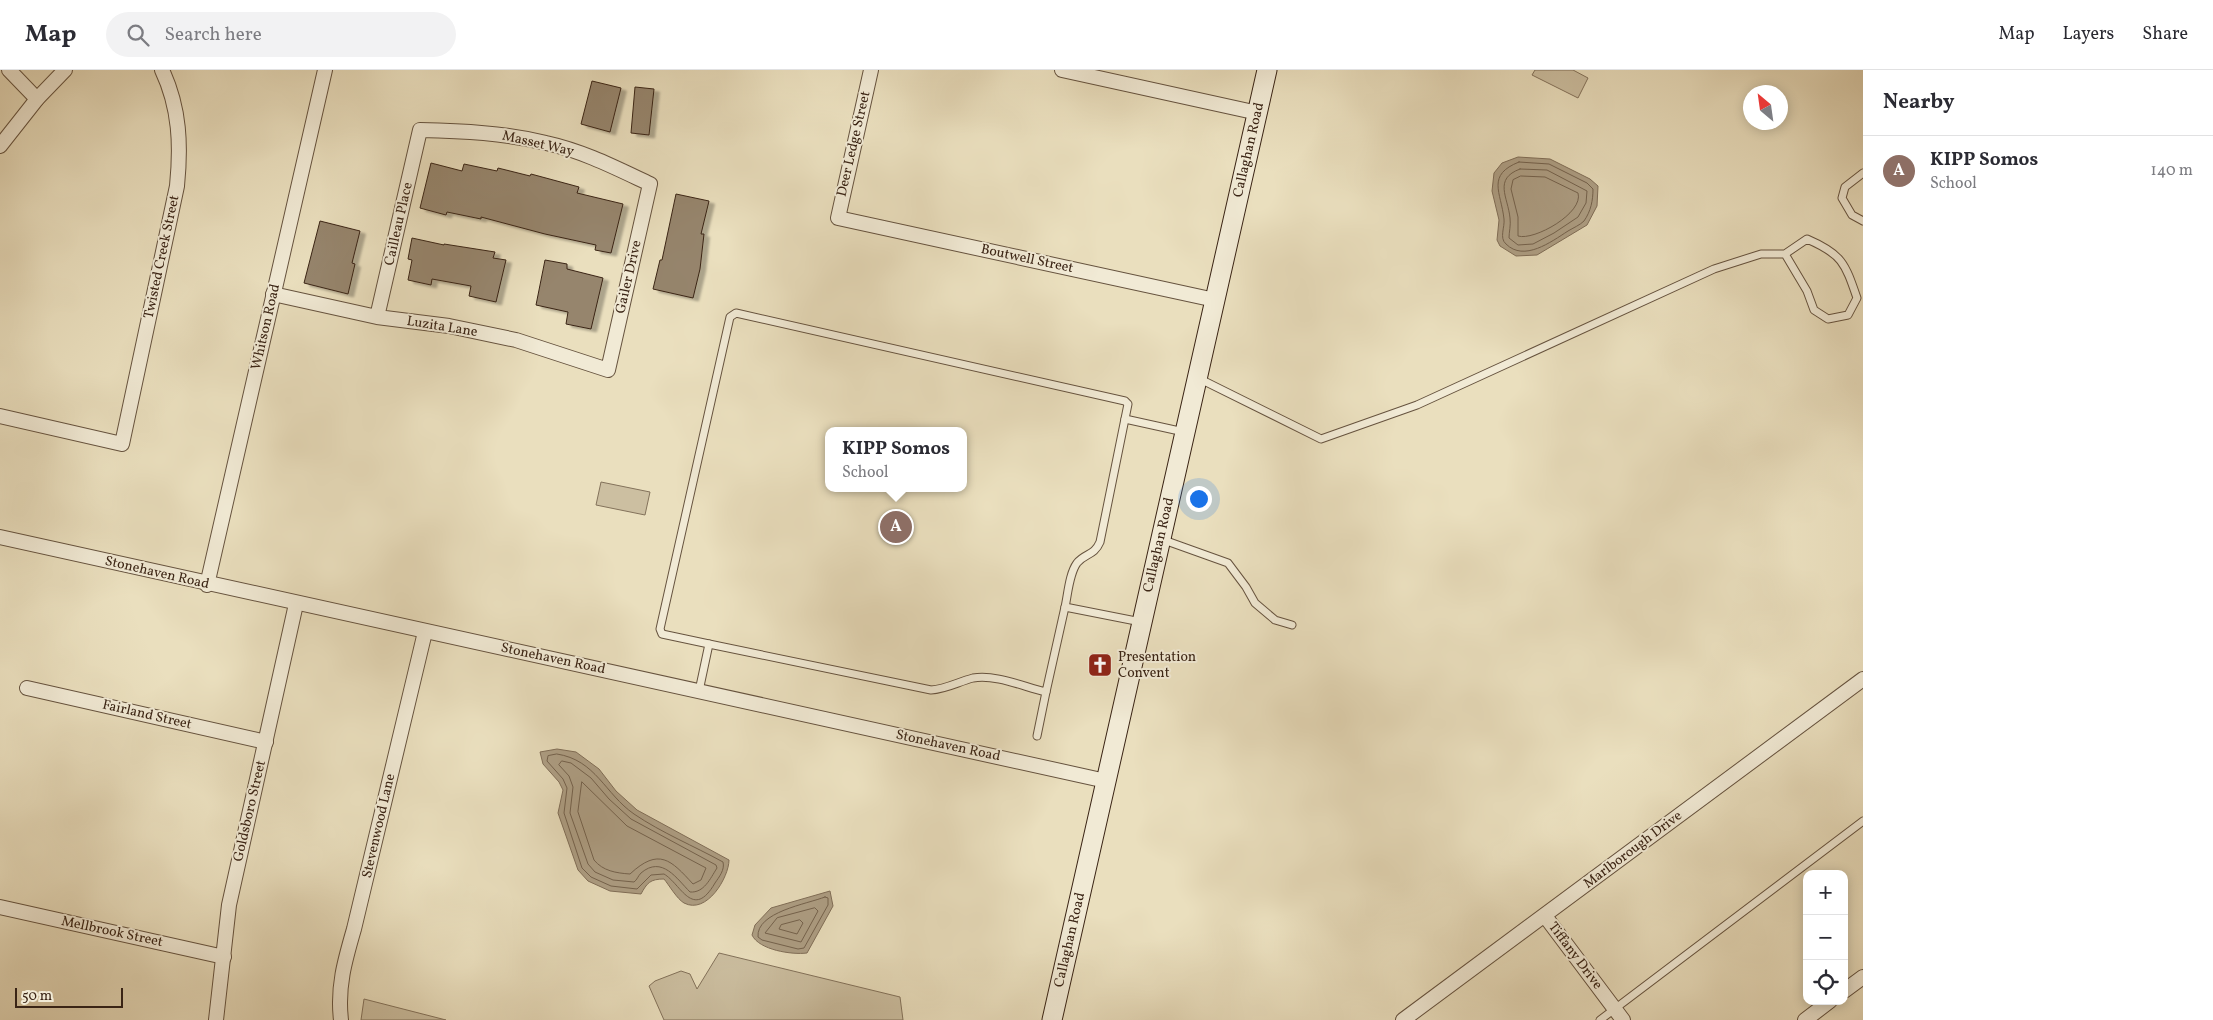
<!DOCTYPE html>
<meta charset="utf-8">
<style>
body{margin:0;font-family:Vollkorn,serif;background:#f2f2f3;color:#2b2b33}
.controls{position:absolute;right:15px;bottom:15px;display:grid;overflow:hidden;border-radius:10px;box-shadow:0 2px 12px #0003}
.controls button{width:45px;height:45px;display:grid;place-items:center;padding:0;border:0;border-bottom:1px solid #e1e1e2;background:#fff;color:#2b2b33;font:25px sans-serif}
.compass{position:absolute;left:1743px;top:15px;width:45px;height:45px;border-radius:50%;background:#fff;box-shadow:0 2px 12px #0003;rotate:331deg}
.scale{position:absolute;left:15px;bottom:12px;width:108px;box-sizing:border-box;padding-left:5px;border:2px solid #3a2415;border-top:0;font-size:14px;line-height:18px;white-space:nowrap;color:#3a2415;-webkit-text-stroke:4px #f1ead5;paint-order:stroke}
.you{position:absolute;left:1198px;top:428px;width:18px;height:18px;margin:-12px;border:4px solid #fff;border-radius:50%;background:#1a73e8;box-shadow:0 0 0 8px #1a73e833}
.badge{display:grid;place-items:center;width:32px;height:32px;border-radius:50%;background:#111827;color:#fff;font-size:16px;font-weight:700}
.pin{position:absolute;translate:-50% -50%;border:2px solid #fff;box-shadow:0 1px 5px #0006}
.popup{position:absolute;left:825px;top:357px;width:142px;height:65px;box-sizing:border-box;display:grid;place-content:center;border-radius:10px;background:#fff;filter:drop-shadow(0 1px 4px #0005);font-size:16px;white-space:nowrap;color:#7c7c81}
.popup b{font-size:19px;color:#2b2b33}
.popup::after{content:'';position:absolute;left:50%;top:100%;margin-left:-10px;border:10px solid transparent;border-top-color:#fff}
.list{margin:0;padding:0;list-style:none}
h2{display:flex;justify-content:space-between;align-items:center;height:65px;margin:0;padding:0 20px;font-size:21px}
h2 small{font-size:16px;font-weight:400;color:#7c7c81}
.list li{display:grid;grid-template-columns:32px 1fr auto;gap:15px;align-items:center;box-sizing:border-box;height:70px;padding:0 20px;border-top:1px solid #e1e1e2}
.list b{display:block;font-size:19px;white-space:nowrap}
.list p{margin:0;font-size:16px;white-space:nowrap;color:#7c7c81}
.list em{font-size:16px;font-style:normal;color:#7c7c81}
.icon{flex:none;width:28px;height:28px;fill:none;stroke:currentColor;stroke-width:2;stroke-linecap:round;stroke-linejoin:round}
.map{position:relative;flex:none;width:1863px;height:950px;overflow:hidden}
header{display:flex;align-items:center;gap:30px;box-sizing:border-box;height:70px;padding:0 25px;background:#fff;border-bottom:1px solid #e1e1e2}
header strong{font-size:24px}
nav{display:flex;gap:28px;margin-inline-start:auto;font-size:18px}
.search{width:350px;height:45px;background:#f2f2f3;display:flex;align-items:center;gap:12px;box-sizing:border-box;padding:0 18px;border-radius:28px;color:#7c7c81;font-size:19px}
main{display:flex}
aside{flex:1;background:#fff}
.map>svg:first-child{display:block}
.green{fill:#ccbfa1;stroke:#83725b}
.water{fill:#ae9f85;stroke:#806e58}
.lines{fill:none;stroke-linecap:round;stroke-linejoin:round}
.shore{stroke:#74624d;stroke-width:1}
.building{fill:#96856d;stroke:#3a2415;filter:url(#shadow)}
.lane-casing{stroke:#66533f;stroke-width:9}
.street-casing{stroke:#66533f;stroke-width:16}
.secondary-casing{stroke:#3a2415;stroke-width:21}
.lane{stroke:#f1ead5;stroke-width:7}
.street{stroke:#f1ead5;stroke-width:14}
.secondary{stroke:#f1ead5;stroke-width:19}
.labels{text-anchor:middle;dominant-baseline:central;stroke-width:4;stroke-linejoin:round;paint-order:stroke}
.street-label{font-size:14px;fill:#3a2415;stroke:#f1ead5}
.poi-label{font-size:14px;fill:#3a2415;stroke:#f1ead5;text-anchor:start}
</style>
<header>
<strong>Map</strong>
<div class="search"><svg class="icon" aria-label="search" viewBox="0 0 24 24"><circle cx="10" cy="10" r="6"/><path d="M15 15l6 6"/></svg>Search here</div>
<nav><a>Map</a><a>Layers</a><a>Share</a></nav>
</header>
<main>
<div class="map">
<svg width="1863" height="950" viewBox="0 0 1863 950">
<defs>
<filter id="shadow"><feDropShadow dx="5.5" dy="3" stdDeviation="1" flood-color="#0004"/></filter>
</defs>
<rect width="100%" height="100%" fill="#eadfbe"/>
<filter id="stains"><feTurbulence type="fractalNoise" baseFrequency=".004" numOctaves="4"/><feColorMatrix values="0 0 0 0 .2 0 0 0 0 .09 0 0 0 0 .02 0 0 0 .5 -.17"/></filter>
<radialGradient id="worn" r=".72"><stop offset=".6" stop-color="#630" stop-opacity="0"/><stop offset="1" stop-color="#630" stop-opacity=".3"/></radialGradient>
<g class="green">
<path d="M1535,0H1573L1588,8L1578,28L1532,5Z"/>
<path d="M601,412L650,422L645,445L596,435Z"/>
<path d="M719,883L900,927L903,950H664L649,916L655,911L681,901L690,904L697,919Z"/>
<path d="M364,929L446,950H361Z"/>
</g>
<g class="water">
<path d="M1518,87L1550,89L1590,109L1598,116L1597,136L1587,155L1537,185L1516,186L1500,176L1497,170L1499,150L1492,121L1494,103L1502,93Z"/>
<path d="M557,679L576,682L599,699L616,721L637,740L729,790C729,807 707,845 684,833C677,829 669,815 664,809C650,809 647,813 641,824L610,821L588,811L578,800L558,743L563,720L559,712L543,694L540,682Z"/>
<path d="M830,821L833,836L807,883C792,885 759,880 752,865L755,855L771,838Z"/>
</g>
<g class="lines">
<g class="shore">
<path d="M1519,92L1549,94L1587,113L1593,119C1593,130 1591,141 1584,151C1580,155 1573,158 1568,161C1551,172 1524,192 1506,174C1499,168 1505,157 1504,149C1501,122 1486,105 1519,92Z"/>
<path d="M1520,99L1547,100L1587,121L1586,133L1578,147L1554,163L1533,174L1518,175L1509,168C1509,162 1511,155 1510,148C1508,127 1493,109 1520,99Z"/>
<path d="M1521,106L1545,107L1578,123C1584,143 1534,171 1518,166V147L1511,119L1513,110Z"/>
<path d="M557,684C596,690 605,724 634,744C662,763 694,776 723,792C725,800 719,807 715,813C693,851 681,814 664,804L651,805L637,819L611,816L591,807L582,798L564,743L567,718L563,709L547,691L548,686Z"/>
<path d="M562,691L571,693L591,708L609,729L631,749L716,795L717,798C710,809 704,823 690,822C677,809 662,785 641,803C638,806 637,810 634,812L613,810L595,802L588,794L570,743L573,717L569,706L559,695Z"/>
<path d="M582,712L627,756L706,798L701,810L693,814C671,790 659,777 630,804C616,803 603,801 594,790L578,742Z"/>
<path d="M825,827L828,828V835L804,878L798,879L762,870L758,867C756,842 807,834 825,827Z"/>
<path d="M815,838L818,841L801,872L765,863L777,848Z"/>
<path d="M800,850L803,853L797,864L779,859L781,855Z"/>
</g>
</g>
<g class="building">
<path d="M592,11L621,18L610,62L581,54Z"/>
<path d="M635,17L654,19L649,65L631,63Z"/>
<path d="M431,93L462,101L464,94L497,101L498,98L530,106L531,104L579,117L577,123L623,134L611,183L595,180L596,175L545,164L481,147V149L447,142L446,145L420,138Z"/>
<path d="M676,124L709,131L701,164H704L700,199L693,228L653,219L660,190H662Z"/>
<path d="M320,151L360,161L352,193L355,194L348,224L304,213Z"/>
<path d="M412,168L444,175V174L495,182L493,188L506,190L496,232L469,226L471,216L432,209L431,215L408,210L412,190L408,189Z"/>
<path d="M545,190L567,194V199L603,208L591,259L566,254L568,242L536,235Z"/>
</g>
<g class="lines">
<defs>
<g id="lane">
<path d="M1863,103L1845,117L1842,128L1852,145L1863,151"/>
<path d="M1198,308L1321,369L1417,335L1714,199L1761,184H1785L1807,221L1814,240L1828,249L1848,245L1857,228C1845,193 1842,184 1807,169L1785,184"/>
<path d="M1125,349L1184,362"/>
<path d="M1161,469L1228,493L1246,517L1255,533L1275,550L1292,555"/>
<path d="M709,574L662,564L660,559L730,247L736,243L1125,331L1128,334L1100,472C1094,486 1085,483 1077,493C1069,504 1068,524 1065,537"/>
<path d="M699,621L709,574L931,620C946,619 958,612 973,608C996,604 1024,617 1046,622L1065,537L1141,552"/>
<path d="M1037,666L1046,622"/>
<path d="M1600,950L1863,751"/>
</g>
<g id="street">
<path d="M9,0L37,29"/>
<path d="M871,0L838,148L1215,230"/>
<path d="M1062,0L1258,43"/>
<path d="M0,76L37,29L65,0"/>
<path d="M273,224L377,247L449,256L516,270L608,300L650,114C616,98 583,81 546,73C505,63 463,61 420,60L377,247"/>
<path d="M0,346L122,374L177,116C181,76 180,38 162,0"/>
<path d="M0,467L1106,711"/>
<path d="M207,515L325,0"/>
<path d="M27,618L266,672"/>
<path d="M0,837L224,887"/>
<path d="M1545,846L1623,950"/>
<path d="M1844,921L1863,907"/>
<path d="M216,950L229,835L296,534"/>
<path d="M341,950C337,917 345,890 354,859L425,562"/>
<path d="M1403,950L1863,609"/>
<path d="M1805,950L1830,931"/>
</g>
<path id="secondary" d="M1052,950L1267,0"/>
</defs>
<use href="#lane" class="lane-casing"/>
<use href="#street" class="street-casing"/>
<use href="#secondary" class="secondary-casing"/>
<use href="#lane" class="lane"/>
<use href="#street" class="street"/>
<use href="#secondary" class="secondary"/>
</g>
<defs>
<symbol id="church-square" viewBox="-11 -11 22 22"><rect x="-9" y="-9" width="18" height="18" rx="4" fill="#8f2418" stroke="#f1ead5"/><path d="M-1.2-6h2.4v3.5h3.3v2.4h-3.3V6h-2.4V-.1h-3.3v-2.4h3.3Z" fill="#fff"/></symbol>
</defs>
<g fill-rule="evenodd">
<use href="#church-square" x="1086" y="581" width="28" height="28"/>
</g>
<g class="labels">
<g class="street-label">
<text transform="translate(538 74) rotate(13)">Masset Way</text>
<text transform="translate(854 74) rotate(-77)">Deer Ledge Street</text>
<text transform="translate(1249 80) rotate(-77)">Callaghan Road</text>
<text transform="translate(399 154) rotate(-77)">Cailleau Place</text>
<text transform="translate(162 187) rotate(-78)">Twisted Creek Street</text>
<text transform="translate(1027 189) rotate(12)">Boutwell Street</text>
<text transform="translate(629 207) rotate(-77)">Gailer Drive</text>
<text transform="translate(266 257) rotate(-77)">Whitson Road</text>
<text transform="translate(442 257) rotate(9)">Luzita Lane</text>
<text transform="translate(1159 475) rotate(-77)">Callaghan Road</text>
<text transform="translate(157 503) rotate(13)">Stonehaven Road</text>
<text transform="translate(553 589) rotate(12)">Stonehaven Road</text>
<text transform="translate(147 645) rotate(13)">Fairland Street</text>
<text transform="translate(948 676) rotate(12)">Stonehaven Road</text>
<text transform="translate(250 741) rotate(-77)">Goldsboro Street</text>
<text transform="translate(379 756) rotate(-77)">Stevenwood Lane</text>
<text transform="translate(1633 780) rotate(-37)">Marlborough Drive</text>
<text transform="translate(112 862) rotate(12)">Mellbrook Street</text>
<text transform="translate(1070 870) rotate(-77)">Callaghan Road</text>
<text transform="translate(1575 886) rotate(53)">Tiffany Drive</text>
</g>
<g class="poi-label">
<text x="1118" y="587">Presentation<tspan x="1118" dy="16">Convent</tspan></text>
</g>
</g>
<rect width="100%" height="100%" filter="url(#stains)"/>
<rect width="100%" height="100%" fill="url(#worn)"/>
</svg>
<div class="controls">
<button>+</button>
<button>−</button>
<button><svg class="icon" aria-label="locate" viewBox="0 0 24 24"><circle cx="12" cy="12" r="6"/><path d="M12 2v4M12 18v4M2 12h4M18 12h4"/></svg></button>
</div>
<svg class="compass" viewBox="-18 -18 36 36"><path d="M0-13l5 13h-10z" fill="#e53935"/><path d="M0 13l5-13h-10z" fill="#7c7c81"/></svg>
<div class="scale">50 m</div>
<div class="you"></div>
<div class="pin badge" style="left:896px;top:457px;background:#8d6e63">A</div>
<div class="popup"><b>KIPP Somos</b>School</div>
</div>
<aside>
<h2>Nearby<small></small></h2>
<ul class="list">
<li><span class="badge" style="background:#8d6e63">A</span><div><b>KIPP Somos</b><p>School</p></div><em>140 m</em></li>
</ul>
</aside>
</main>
